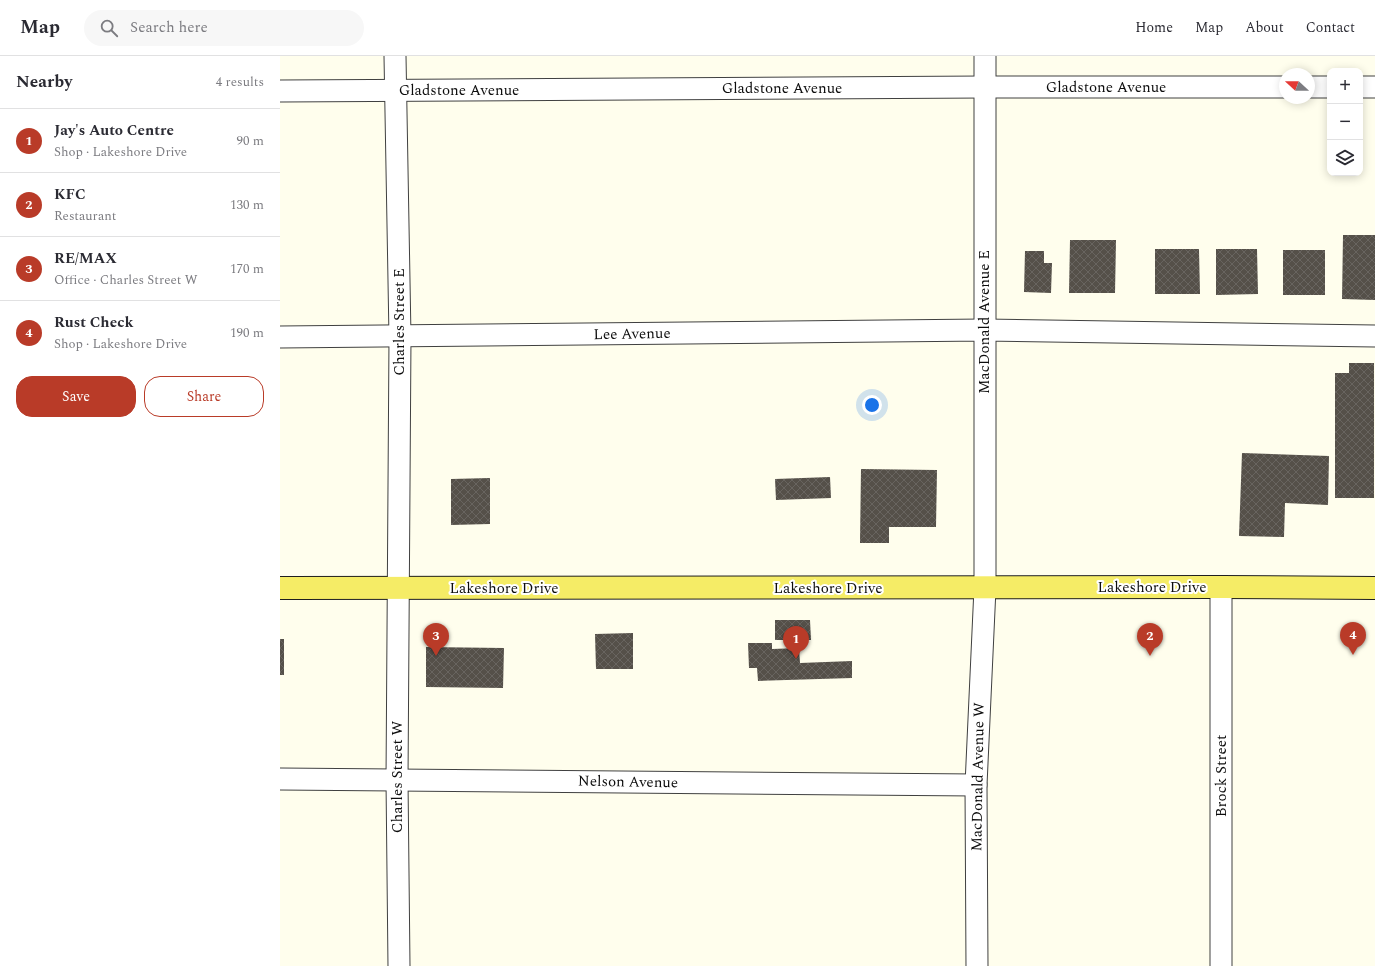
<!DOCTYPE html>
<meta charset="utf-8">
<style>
body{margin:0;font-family:Spectral,serif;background:#f7f7f7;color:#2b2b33}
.controls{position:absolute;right:12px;top:12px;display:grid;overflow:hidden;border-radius:8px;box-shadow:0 2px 10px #0003}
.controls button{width:36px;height:36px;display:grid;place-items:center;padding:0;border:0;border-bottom:1px solid #e1e1e2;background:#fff;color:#2b2b33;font:20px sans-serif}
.compass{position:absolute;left:999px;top:12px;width:36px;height:36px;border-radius:50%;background:#fff;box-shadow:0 2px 10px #0003;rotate:291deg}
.you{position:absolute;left:592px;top:349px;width:14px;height:14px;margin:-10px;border:3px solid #fff;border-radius:50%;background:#1a73e8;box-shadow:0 0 0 6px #1a73e833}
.badge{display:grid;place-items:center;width:26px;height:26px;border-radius:50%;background:#b93b28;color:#fff;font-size:13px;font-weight:700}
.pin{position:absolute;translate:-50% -33px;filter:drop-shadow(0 1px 2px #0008)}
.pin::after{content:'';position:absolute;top:21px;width:14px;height:12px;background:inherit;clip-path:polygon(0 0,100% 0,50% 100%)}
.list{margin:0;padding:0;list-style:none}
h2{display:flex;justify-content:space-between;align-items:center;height:52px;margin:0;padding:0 16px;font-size:17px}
h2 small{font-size:13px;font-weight:400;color:#7c7c81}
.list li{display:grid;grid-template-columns:26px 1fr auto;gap:12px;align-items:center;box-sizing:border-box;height:64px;padding:0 16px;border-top:1px solid #e1e1e2}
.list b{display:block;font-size:15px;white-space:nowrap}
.list p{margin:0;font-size:13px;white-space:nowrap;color:#7c7c81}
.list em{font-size:13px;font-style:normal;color:#7c7c81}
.actions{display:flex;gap:8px;padding:12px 16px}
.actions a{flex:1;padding:9px 0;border:1px solid #b93b28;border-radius:16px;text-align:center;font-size:14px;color:#b93b28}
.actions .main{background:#b93b28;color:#fff}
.icon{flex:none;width:22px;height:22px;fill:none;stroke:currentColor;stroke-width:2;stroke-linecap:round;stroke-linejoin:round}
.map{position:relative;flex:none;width:1095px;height:910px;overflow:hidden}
header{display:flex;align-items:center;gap:24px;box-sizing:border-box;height:56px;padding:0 20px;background:#fff;border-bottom:1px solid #e1e1e2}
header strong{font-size:19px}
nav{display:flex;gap:22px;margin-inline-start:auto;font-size:14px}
.search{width:280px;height:36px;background:#f7f7f7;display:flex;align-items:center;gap:10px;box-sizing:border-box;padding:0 14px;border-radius:22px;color:#7c7c81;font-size:15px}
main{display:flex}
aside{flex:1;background:#fff}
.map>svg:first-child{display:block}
.building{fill:url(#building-cross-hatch)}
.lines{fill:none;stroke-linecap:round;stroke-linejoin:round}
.minor-casing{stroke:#404040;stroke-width:23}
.major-casing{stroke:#1e1e1e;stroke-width:24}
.minor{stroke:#fff;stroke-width:21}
.major{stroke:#f5ec66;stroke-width:22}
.labels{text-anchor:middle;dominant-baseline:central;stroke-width:4;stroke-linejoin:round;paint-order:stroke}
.street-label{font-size:15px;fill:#0d0d0d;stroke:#fff}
</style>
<header>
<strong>Map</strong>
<div class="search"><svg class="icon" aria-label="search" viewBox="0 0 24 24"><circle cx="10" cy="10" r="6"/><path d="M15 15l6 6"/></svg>Search here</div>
<nav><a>Home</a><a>Map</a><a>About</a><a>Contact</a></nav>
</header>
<main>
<aside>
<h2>Nearby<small>4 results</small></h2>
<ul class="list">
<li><span class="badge">1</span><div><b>Jay's Auto Centre</b><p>Shop · Lakeshore Drive</p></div><em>90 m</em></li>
<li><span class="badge">2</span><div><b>KFC</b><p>Restaurant</p></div><em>130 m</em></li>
<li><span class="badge">3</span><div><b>RE/MAX</b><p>Office · Charles Street W</p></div><em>170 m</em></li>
<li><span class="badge">4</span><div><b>Rust Check</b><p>Shop · Lakeshore Drive</p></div><em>190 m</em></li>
</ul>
<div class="actions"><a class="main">Save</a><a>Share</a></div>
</aside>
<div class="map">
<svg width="1095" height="910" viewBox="0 0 1095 910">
<defs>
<pattern id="building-cross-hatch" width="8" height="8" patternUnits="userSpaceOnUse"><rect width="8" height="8" fill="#555049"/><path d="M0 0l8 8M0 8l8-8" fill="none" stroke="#68645f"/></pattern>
</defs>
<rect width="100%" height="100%" fill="#fffeed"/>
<g class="building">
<path d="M1063,179H1095V244L1062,243Z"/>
<path d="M790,184H836L835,237H789Z"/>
<path d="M875,193H919L920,238H875Z"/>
<path d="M936,193H977L978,238L936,239Z"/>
<rect x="1003" y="194" width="42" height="45"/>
<path d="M745,195H764V207H772L771,237L744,236Z"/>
<path d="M1069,307H1094V442H1055V317H1069Z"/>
<path d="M962,397L1049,400L1048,449L1005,447L1004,481L959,480Z"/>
<path d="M581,413L657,414L656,471H609V487H580Z"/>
<path d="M550,421L551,442L496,444L495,423Z"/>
<path d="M210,422V468L171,469V423Z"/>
<path d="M495,564H530L531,584H495Z"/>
<path d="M353,577V613H316L315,578Z"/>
<rect x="0" y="583" width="4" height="36"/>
<path d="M468,587H492V593L519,592L520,607L572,605V622L478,625L477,612H469Z"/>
<path d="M146,591L224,592L223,632L146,631Z"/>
</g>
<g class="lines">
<defs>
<g id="minor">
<path d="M115,0L120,281L117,724L119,910"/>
<path d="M1029,31H1050"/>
<path d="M1080,31H1095"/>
<path d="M0,35L705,31H1005"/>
<path d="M0,281L704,274L1095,280"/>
<path d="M941,531V910"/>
<path d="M0,723L696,729"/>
<path d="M697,910L696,729L705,532V0"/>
</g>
<path id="major" d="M0,532L941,531L1095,532"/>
</defs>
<use href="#minor" class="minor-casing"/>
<use href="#major" class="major-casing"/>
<use href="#minor" class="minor"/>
<use href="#major" class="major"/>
</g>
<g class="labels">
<g class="street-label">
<text x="826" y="31">Gladstone Avenue</text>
<text x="502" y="32">Gladstone Avenue</text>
<text x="179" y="34">Gladstone Avenue</text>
<text transform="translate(119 266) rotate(-90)">Charles Street E</text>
<text transform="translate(704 266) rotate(-90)">MacDonald Avenue E</text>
<text transform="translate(352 278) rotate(-1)">Lee Avenue</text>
<text x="872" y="531">Lakeshore Drive</text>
<text x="224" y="532">Lakeshore Drive</text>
<text x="548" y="532">Lakeshore Drive</text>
<text transform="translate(941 720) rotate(-90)">Brock Street</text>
<text transform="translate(117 721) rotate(-90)">Charles Street W</text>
<text transform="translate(698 721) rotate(-89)">MacDonald Avenue W</text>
<text transform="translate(348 726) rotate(1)">Nelson Avenue</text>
</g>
</g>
</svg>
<div class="controls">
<button>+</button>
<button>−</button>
<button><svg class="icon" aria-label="layers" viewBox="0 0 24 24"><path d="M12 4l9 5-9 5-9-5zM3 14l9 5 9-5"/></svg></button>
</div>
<svg class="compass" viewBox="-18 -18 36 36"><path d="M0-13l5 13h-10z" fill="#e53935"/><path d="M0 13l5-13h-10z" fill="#7c7c81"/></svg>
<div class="you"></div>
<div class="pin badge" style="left:516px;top:603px">1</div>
<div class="pin badge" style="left:870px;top:600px">2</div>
<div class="pin badge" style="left:156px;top:600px">3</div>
<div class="pin badge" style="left:1073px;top:599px">4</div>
</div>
</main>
